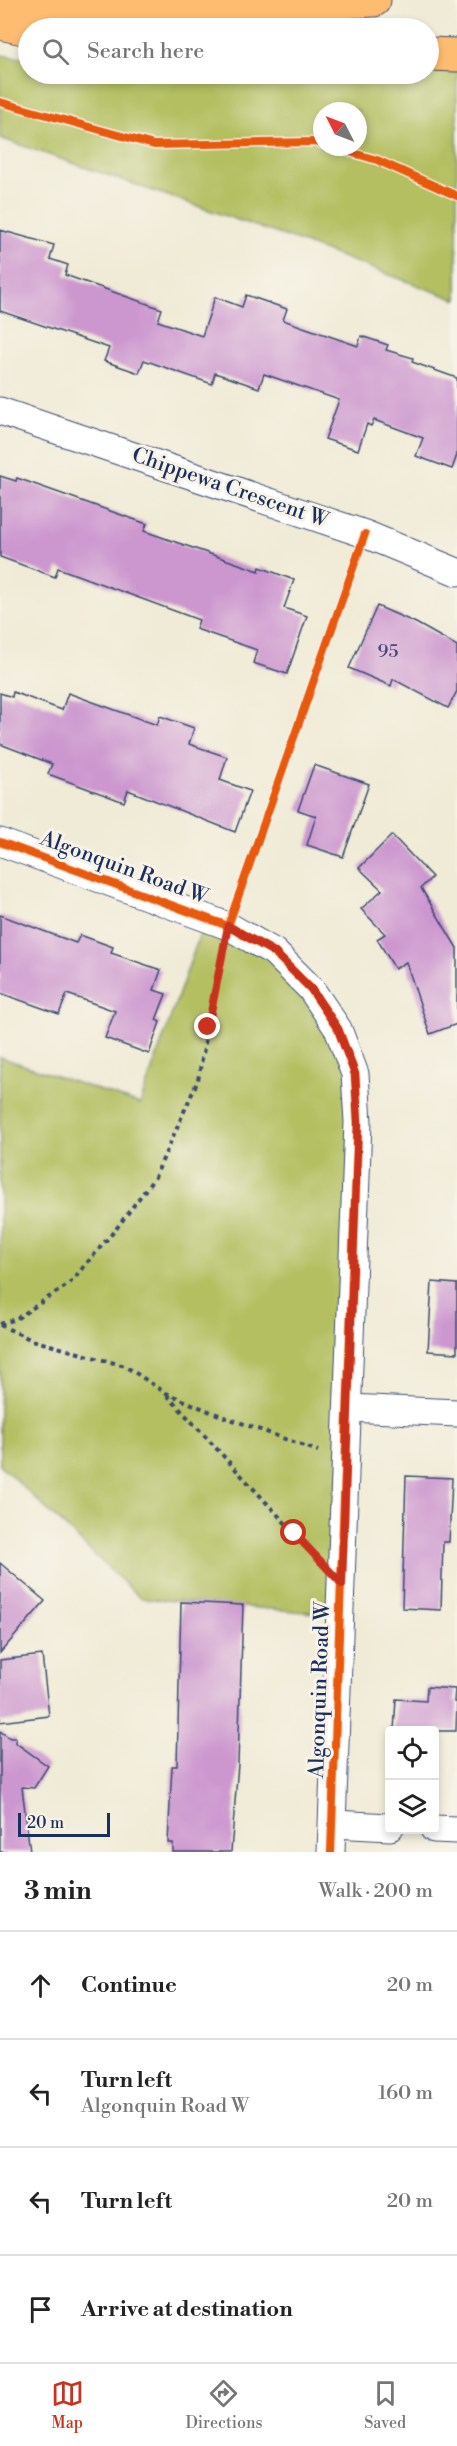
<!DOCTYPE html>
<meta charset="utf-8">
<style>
body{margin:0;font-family:"Libre Bodoni",serif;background:#f6f6f6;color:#222}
.controls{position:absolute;right:18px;bottom:18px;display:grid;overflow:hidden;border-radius:6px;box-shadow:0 3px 9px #0003}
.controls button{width:54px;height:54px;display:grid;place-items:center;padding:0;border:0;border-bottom:2px solid #e0e0e0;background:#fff;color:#222;font:30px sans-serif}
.compass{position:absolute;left:313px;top:102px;width:54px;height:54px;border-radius:50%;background:#fff;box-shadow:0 3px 9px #0003;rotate:312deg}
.scale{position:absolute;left:18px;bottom:15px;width:92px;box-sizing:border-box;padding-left:6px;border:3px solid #1b2f5e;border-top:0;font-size:16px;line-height:21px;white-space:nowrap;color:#1b2f5e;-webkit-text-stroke:4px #f7f3e8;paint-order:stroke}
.stop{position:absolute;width:18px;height:18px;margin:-14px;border:4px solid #c8321e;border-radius:50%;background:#fff}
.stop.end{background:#c8321e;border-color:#fff;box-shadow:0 2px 6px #0008}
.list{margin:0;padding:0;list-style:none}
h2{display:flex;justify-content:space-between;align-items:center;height:78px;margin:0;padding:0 24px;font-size:26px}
h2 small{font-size:20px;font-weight:400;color:#767676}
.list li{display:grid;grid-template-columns:39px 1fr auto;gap:18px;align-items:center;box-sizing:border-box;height:108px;padding:0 24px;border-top:2px solid #e0e0e0}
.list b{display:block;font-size:22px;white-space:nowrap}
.list p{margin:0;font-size:20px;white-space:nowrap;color:#767676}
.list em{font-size:20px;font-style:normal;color:#767676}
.icon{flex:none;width:33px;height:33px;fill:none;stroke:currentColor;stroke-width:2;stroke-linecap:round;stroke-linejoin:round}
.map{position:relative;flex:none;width:457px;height:1852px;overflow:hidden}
.search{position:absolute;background:#fff;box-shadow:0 3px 9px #0003;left:18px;right:18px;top:18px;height:66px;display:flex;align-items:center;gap:15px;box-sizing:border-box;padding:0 21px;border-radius:33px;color:#767676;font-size:22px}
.sheet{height:510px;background:#fff}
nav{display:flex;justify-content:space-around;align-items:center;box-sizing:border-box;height:84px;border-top:2px solid #e0e0e0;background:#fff;font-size:16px;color:#767676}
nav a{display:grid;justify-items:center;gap:3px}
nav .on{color:#c8321e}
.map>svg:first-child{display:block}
.green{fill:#b3bf61;stroke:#677760;stroke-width:1.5;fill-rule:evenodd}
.building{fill:#cc96cf}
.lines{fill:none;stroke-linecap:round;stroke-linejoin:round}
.street-casing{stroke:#3b4b70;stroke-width:29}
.primary-casing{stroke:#3b4b70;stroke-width:35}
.highway-casing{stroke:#3b4b70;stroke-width:35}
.path{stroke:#3b4b70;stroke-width:4;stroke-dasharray:4.5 4.5;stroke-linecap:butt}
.street{stroke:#fff;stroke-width:27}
.primary{stroke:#fdbc6f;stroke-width:33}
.highway{stroke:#fdbc6f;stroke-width:33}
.cycleway-casing{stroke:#f7f3e8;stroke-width:11}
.cycleway{stroke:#e8590c;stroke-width:8}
.route{stroke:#c8321e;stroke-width:8}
.labels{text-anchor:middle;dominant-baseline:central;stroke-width:6;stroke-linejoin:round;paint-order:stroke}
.number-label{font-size:18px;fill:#47497a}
.street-label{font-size:21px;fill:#1b2f5e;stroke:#f7f3e8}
</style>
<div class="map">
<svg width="457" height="1852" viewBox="0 0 457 1852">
<rect width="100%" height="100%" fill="#f7f3e8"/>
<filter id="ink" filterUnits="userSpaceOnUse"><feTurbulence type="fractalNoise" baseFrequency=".0167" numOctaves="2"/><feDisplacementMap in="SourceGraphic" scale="12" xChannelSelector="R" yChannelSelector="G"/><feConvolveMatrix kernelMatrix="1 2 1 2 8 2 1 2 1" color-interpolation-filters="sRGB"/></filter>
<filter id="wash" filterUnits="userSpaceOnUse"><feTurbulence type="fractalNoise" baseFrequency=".008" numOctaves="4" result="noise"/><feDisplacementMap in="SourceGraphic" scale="24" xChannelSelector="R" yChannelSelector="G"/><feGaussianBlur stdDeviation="1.35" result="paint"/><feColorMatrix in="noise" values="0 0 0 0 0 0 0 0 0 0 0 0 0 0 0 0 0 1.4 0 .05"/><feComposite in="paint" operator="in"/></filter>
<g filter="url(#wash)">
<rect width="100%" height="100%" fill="#f0ebd6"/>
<g class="green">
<path d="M0,55L28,59V74H428L429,70H457V300L293,239L0,138ZM322,111H358V147H322Z"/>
<path d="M206,917L274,952L355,1074L341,1615L140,1598L0,1465V1057L140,1104Z"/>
</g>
<g id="blocks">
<g class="building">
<path d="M0,230L54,245L50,259L68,265L65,275L162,309L158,321L202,336L215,297L242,307L246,295L287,309L283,320L358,346L361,336L388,345L386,350L413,358L412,362L457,378V455L452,469L416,456L423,438L374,420L371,426L367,424L358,450L325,439L339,400L264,374L259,388L215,373L212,384L144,360L139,373L104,361L109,348L0,311Z"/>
<path d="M0,476L16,481L17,478L99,507L147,524L144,531L259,571L260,567L294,580L284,608L307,616L287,674L253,663L257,650L196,629L199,620L58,568L55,577L0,557Z"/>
<path d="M377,606L416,623L457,646V691L448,708L393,679L391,686L349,668Z"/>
<path d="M13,692L62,710L68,693L157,725L160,716L194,728L189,744L227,757L220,780L250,791L235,832L128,790L124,802L48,774L52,764L0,744V693L12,697Z"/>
<path d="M314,765L369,784L343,857L307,845L316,816L298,810Z"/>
<path d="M392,835L432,877L421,888L457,948V1024L430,1034L406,962L395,969L377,939L385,934L361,909L382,890L359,868Z"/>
<path d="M0,915L76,943L80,935L113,947L111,953L161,970L154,990L166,994L156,1020L160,1022L149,1054L105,1038L115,1011L67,994L59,1014L0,993Z"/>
<path d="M432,1282L457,1284V1353L428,1351Z"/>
<path d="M406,1476L452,1478L449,1542H443L441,1610L402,1608Z"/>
<path d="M0,1563L45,1601L0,1653Z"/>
<path d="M181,1602L243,1605L238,1764L231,1852H173V1843H168L172,1766H177Z"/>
<path d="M42,1655L49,1716L0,1722V1660Z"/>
<path d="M427,1687L455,1689L454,1702H457L456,1731H394L396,1699L426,1701Z"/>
<path d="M0,1731L10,1738H16V1743L48,1766L34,1788L22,1787L30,1852H0Z"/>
</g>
</g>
</g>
<g filter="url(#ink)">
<use href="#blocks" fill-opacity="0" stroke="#3b4b70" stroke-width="1.5"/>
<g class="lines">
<defs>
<g id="street">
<path d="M0,411L365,534L457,572"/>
<path d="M0,842L228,926L274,952L311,989L338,1029L355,1074L358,1122L331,1852"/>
<path d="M349,1408L457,1413"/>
<path d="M333,1824L390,1827"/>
<path d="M434,1829L457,1830"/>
</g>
<path id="primary" d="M0,11L120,13L374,0"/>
<g id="highway">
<path d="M0,23L28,29"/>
<path d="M428,54L457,55"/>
</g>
</defs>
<use href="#street" class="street-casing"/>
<use href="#primary" class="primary-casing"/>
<use href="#highway" class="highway-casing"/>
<g class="path">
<path d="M0,1324L16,1319L69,1284L116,1229L155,1177L198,1080L222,954"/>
<path d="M0,1325L32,1340L125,1366L164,1392L211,1412L318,1451"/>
<path d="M167,1395L312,1552"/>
</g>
<use href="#street" class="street"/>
<use href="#primary" class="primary"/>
<use href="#highway" class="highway"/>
<defs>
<g id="cycleway">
<path d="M0,102L154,145L315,142L322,144"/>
<path d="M333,147L377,160L457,196"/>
<path d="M0,842L228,926L274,952L311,989L338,1029L355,1074L358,1122L331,1852"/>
<path d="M228,926L365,534"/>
</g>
</defs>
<use href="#cycleway" class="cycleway-casing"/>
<use href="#cycleway" class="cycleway"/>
</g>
</g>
<g class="lines" filter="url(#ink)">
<path class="route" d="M208,1027L228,926L274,952L311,989L338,1029L355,1074L358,1122L342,1584L294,1533"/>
</g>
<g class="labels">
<g class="number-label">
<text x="388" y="651">95</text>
</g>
<g class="street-label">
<text transform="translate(230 488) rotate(19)">Chippewa Crescent W</text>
<text transform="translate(124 868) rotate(20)">Algonquin Road W</text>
<text transform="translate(320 1690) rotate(-88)">Algonquin Road W</text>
</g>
</g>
</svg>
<div class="controls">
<button><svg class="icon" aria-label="locate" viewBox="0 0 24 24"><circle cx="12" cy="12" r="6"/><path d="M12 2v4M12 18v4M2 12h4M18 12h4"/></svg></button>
<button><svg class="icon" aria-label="layers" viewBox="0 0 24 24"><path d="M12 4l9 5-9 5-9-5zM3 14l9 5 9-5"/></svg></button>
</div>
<svg class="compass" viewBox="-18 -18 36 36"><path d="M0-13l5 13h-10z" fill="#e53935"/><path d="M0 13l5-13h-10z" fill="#767676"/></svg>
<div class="scale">20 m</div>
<div class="stop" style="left:294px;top:1533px"></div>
<div class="stop end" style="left:208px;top:1027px"></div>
<div class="search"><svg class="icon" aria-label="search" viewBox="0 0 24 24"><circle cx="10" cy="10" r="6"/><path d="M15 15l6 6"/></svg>Search here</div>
</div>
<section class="sheet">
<h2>3 min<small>Walk · 200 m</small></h2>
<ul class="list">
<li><svg class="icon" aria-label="ahead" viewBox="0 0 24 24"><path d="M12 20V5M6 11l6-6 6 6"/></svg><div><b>Continue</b></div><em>20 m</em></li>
<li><svg class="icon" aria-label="left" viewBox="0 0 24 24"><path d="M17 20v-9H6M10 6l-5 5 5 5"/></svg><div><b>Turn left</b><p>Algonquin Road W</p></div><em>160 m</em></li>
<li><svg class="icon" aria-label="left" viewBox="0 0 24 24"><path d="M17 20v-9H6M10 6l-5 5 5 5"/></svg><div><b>Turn left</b></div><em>20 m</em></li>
<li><svg class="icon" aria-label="arrive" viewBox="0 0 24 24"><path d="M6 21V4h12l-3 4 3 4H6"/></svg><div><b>Arrive at destination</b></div></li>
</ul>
</section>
<nav>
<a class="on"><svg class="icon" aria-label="map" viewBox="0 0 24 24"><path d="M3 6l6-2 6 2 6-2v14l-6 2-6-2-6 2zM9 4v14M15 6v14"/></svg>Map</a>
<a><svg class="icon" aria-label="directions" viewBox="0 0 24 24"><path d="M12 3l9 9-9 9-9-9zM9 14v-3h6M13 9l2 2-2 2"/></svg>Directions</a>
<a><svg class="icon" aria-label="saved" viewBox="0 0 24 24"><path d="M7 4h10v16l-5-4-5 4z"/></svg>Saved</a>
</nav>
